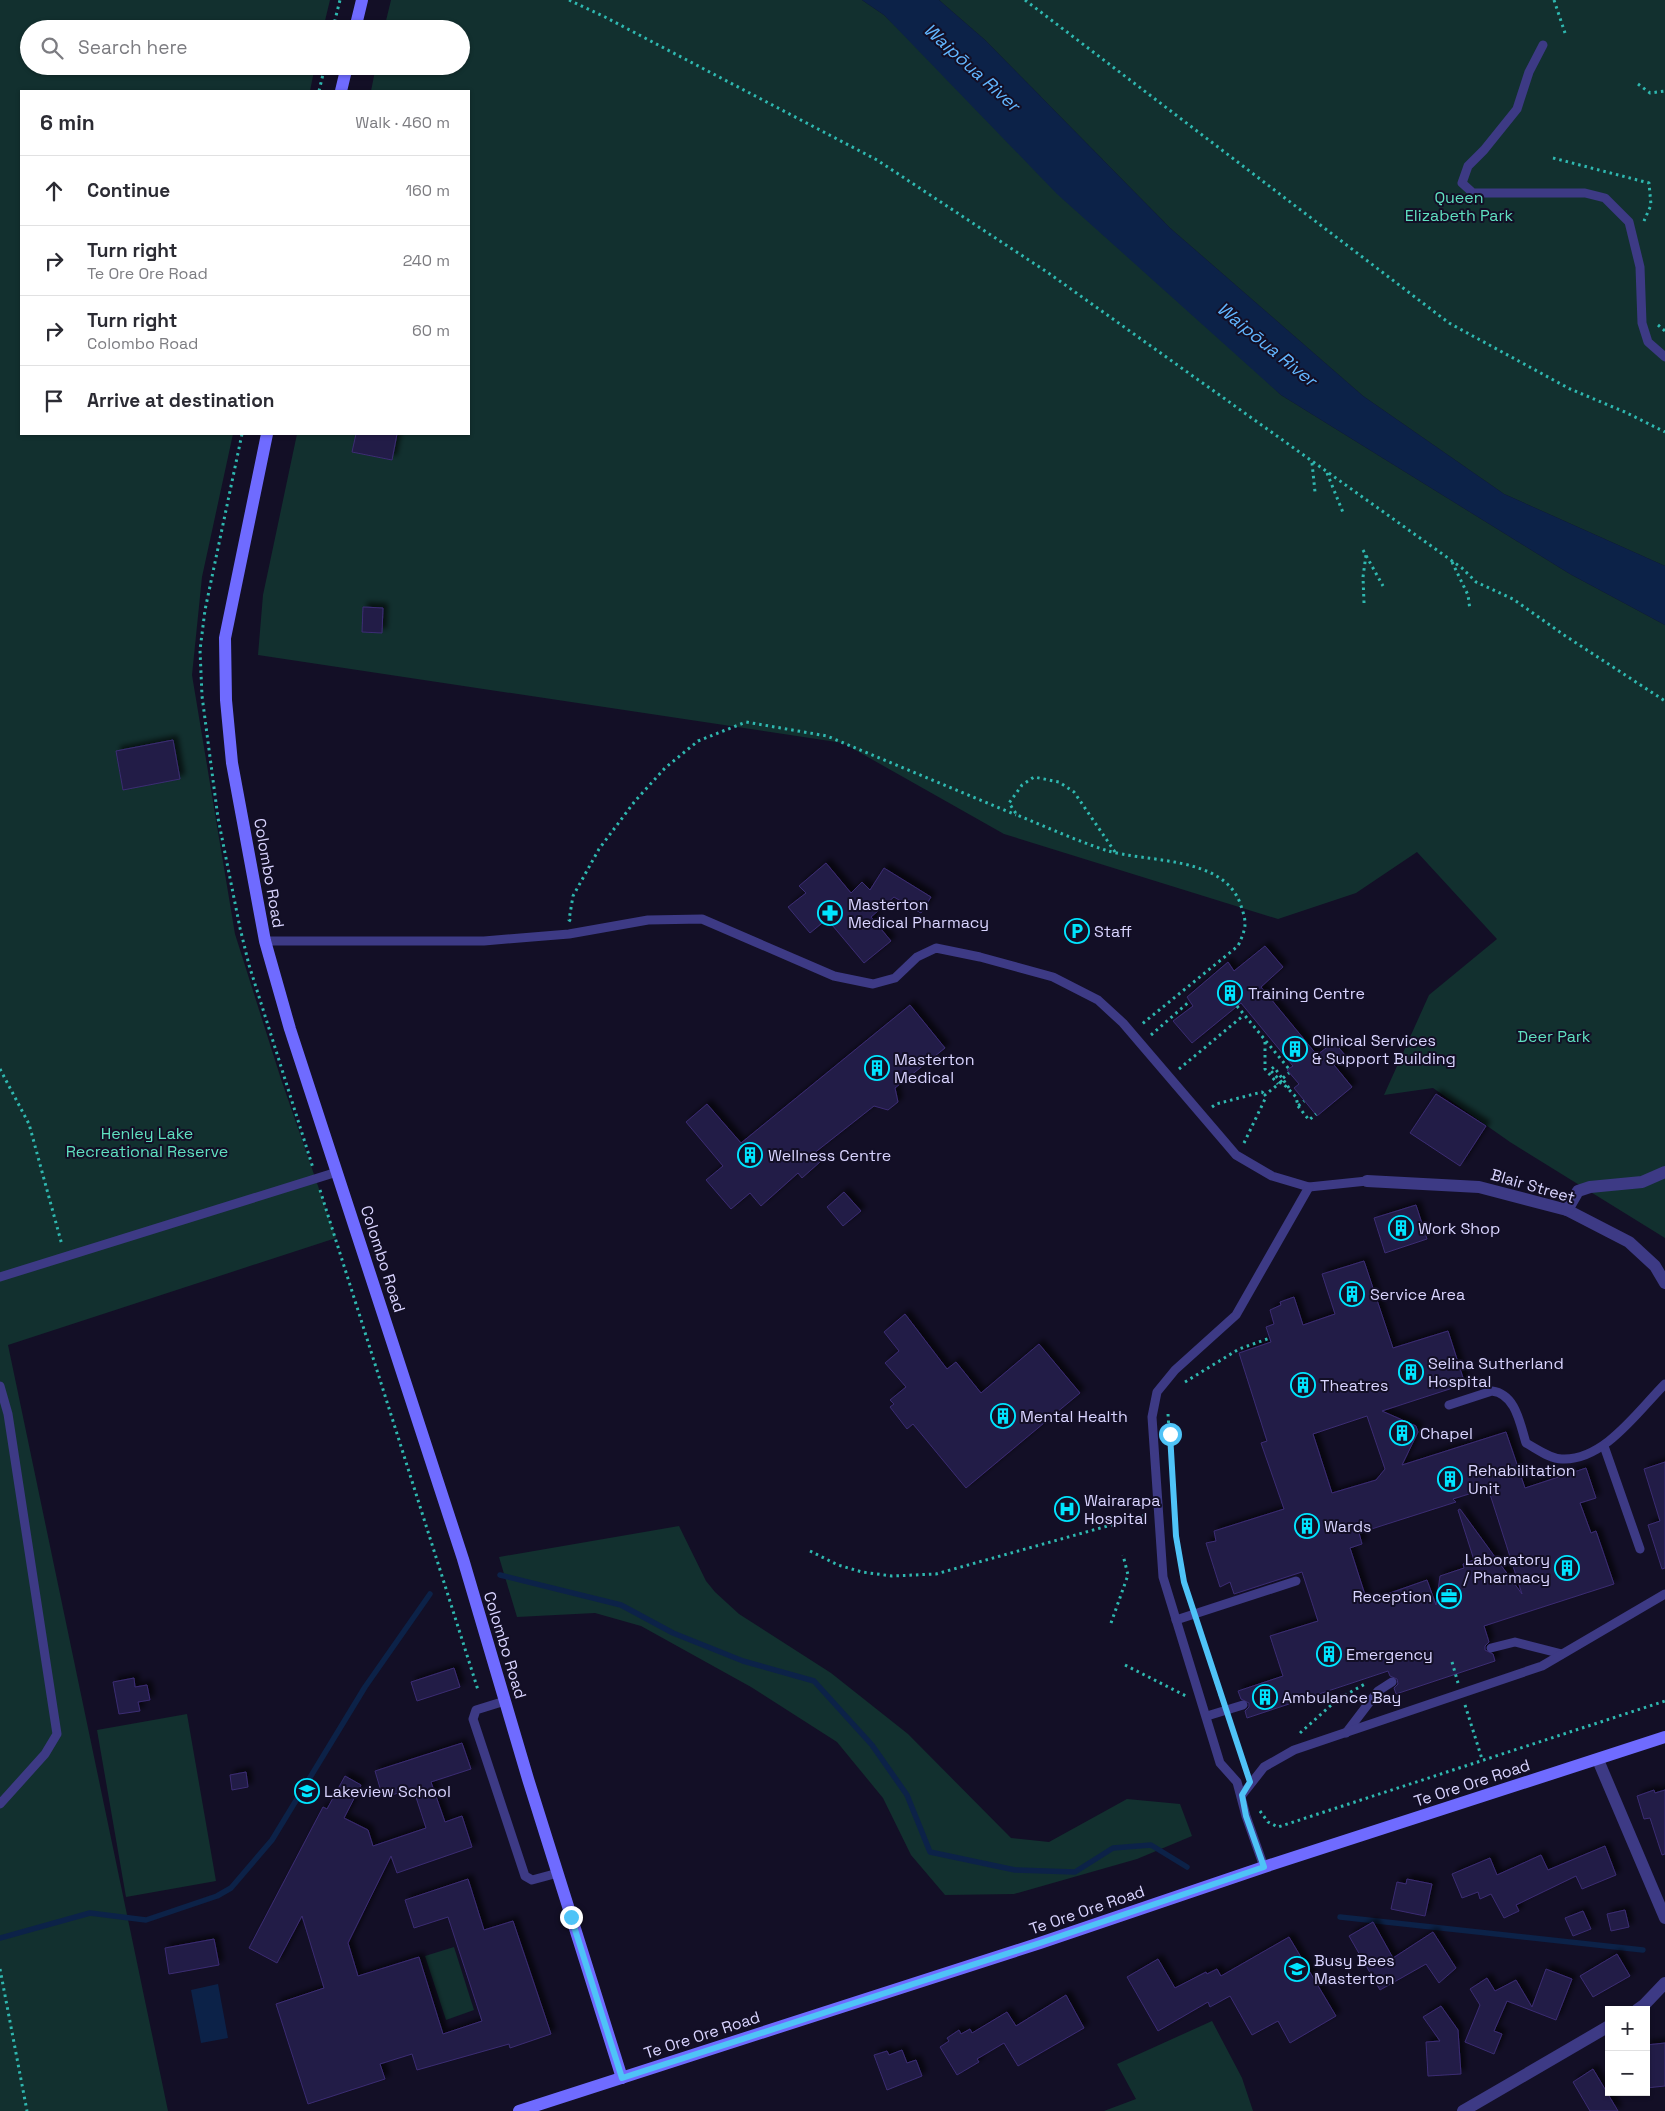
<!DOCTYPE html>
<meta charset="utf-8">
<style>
body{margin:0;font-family:"Space Grotesk",sans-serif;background:#f2f2f3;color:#2b2b33}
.controls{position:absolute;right:15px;bottom:15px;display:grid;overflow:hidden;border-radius:0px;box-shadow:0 1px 4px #0004}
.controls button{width:45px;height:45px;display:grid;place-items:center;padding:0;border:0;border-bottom:1px solid #e1e1e2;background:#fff;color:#2b2b33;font:25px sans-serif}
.stop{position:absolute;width:15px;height:15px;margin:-11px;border:4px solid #4fc3f7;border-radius:50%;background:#fff}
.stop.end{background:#4fc3f7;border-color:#fff;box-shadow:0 1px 5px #0008}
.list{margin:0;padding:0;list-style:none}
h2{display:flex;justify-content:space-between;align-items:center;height:65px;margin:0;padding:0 20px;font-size:21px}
h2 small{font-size:16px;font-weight:400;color:#7c7c81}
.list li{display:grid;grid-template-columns:32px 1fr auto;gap:15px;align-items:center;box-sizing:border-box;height:70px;padding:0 20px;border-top:1px solid #e1e1e2}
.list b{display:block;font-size:19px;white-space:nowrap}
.list p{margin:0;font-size:16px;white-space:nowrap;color:#7c7c81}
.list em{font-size:16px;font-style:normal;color:#7c7c81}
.icon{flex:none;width:28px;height:28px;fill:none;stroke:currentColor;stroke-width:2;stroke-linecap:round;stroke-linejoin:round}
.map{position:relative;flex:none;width:1665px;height:2111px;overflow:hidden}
.search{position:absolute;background:#fff;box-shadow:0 1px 4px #0004;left:20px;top:20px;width:450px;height:55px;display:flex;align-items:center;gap:12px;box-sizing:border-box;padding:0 18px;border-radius:28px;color:#7c7c81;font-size:19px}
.panel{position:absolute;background:#fff;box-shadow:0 1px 4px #0004;left:20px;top:90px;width:450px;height:345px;border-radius:0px}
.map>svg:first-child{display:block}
.green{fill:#12302f}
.water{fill:#0c2248}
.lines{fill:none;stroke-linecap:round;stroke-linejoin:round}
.stream{stroke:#0c2248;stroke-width:5.5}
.building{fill:#241b47;stroke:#3b2d73;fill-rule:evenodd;filter:url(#shadow)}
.path{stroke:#2fb8b0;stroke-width:3;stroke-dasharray:2.5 4;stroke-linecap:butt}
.lane{stroke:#3d3a85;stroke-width:9}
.street{stroke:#3d3a85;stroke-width:12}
.secondary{stroke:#6f6bff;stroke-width:12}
.route{stroke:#4fc3f7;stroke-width:6}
.labels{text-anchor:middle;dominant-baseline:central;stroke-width:4;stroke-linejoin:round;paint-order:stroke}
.park-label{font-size:16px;fill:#5fe0c0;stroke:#130f26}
.street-label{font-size:16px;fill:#d9d4ff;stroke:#130f26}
.poi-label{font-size:16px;fill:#d9d4ff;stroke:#130f26;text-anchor:start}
.water-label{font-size:18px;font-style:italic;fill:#62b6ff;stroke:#130f26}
</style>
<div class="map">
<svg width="1665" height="2111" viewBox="0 0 1665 2111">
<defs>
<filter id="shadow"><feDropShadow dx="4.5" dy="-4.5" stdDeviation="2.5" flood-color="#0009"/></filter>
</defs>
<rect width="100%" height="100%" fill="#130f26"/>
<g class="green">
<path d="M0,0H330L323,29H29V66H315L310,91H21V434H233L202,577L192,675L235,934L281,1079L336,1238L8,1345L168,2111H0Z"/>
<path d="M391,0H862L884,15L1281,395L1570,574L1665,625V1238L1510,1142L1433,1088L1384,1095L1429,995L1497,939L1417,852L1356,893L1278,919L1004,834L843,743L258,655L263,595L297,434H469V91H371L376,66H461V29H384Z"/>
<path d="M939,0H1665V566L1504,494L1363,396L1170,228L985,40Z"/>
<path d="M679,1526L706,1581L715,1592L739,1614L831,1673L908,1734L1011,1838L1049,1842L1127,1799L1180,1804L1192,1836L1137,1859L1014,1894L945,1895L911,1855L883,1798L837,1742L751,1687L641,1626L595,1613L517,1617L499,1557Z"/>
<path d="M187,1714L216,1881L126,1897L97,1730Z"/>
<path d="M454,1947L474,2010L446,2020L425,1956Z"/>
<path d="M1212,2021L1242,2078L1253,2111H1104L1136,2099L1117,2064Z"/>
</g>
<g class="water">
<path d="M862,0H939L985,40L1170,228L1363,396L1504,494L1665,566V625L1570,574L1281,395L1057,194L884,15Z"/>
<path d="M218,1984L228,2038L201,2043L191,1990Z"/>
</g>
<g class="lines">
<g class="stream">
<path d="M500,1575L621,1605L673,1633L743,1661L814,1681L872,1745L907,1795L930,1852L1015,1870L1075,1872L1113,1848L1151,1845L1187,1867"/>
<path d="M1340,1917L1643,1950"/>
<path d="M0,1938L90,1913L146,1920L217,1896L231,1888L272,1840L365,1687L430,1594"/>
</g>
</g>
<g class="building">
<path d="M356,434H397L392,460L352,452Z"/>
<path d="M363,607L383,608L382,633L362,632Z"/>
<path d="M173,740L180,779L123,790L116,751Z"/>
<path d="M826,863L851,893L862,882L870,890L884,868L931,897L921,913L894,897L871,917L891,941L864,963L827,919L810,933L788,907L806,893L799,886Z"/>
<path d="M1265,946L1283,967L1261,987L1317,1055L1334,1042L1345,1055L1334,1065L1352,1087L1317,1116L1294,1088L1299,1084L1287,1070L1293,1066L1241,1003L1192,1043L1173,1021L1193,1006L1187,997L1228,962L1234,971Z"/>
<path d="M910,1005L945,1048L895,1088L898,1102L888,1110L874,1106L813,1154L820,1162L802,1178L798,1173L761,1206L750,1193L731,1209L706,1180L723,1166L686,1122L707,1104L741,1143Z"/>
<path d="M1436,1094L1486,1126L1460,1166L1410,1133Z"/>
<path d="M844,1192L861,1211L843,1226L827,1207Z"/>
<path d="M1416,1205L1427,1239L1385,1253L1374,1218Z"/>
<path d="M1364,1261L1393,1348L1448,1331L1465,1384L1382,1411L1416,1426L1418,1432L1402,1465L1506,1432L1525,1488L1586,1468L1596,1498L1580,1503L1591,1533L1596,1531L1614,1584L1484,1626L1489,1642L1485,1646V1650L1493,1654L1495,1661L1396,1694L1394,1688L1398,1684L1397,1679L1390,1676L1388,1671L1247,1718L1245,1711L1249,1707V1703L1241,1699L1238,1691L1283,1676L1270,1636L1318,1621L1302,1572L1234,1594L1230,1582L1220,1587L1206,1543L1216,1541L1214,1531L1284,1509L1261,1443L1267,1441L1239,1353L1271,1342L1266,1327L1274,1324L1270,1310L1281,1305L1280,1302L1294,1297L1303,1325L1335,1314L1322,1274ZM1367,1416L1385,1469L1376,1480L1332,1493L1313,1434ZM1488,1488L1522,1594L1460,1509L1458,1510L1474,1560L1463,1564L1464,1568L1440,1576L1436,1605L1427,1580L1367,1601L1350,1548L1362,1544L1359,1533L1456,1502L1453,1499Z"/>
<path d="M905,1314L947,1369L956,1362L981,1393L1039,1344L1080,1393L966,1488L913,1424L907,1429L890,1407L894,1404L890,1400L906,1387L885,1363L899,1351L884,1332Z"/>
<path d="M1665,1462V1568L1662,1569L1648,1525L1660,1521L1644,1469Z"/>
<path d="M454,1668L460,1687L417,1701L411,1682Z"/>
<path d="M134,1678L135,1687L147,1685L150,1700L138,1702L140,1711L119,1714L113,1682Z"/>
<path d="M462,1743L471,1769L431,1782L445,1822L462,1816L472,1847L397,1873L391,1856L348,1943L358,1976L419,1957L443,2034L482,2021L448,1917L414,1928L405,1900L468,1879L484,1930L513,1921L551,2034L510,2048L509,2044L417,2070L412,2054L380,2064L385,2079L308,2104L276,2004L324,1988L302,1916L277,1963L249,1948L323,1807L327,1809L345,1776L361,1785L344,1818L368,1830L373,1846L426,1828L413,1788L383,1798L375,1771Z"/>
<path d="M246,1772L248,1787L232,1790L230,1775Z"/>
<path d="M1654,1790L1655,1793L1665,1790V1854L1662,1855L1650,1818L1644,1819L1637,1796Z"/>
<path d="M1605,1846L1616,1875L1582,1889L1576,1876L1516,1905L1519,1911L1504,1918L1491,1894L1480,1899L1478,1892L1462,1898L1452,1874L1490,1858L1497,1875L1541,1855L1548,1870Z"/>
<path d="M1407,1879L1432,1884L1425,1916L1391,1909L1397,1882L1406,1884Z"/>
<path d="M1625,1910L1629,1927L1611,1931L1607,1914Z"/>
<path d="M1583,1911L1591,1929L1573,1936L1565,1918Z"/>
<path d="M1373,1922L1393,1958L1433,1932L1456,1968L1439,1983L1426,1964L1380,1990L1349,1936Z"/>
<path d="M1289,1937L1336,2016L1290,2043L1278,2021L1252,2035L1230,1996L1210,2007L1208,2002L1158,2031L1127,1977L1158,1959L1175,1988L1206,1972L1207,1974L1217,1969L1221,1976Z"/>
<path d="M214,1939L219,1965L169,1974L165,1948Z"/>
<path d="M1617,1954L1630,1976L1593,1997L1580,1976Z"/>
<path d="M1546,1969L1572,1979L1556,2020L1507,2001L1494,2031L1502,2034L1494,2054L1465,2042L1480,2005L1470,1989L1487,1978L1495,1991L1516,1980L1532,2007Z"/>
<path d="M1066,1995L1084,2028L1018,2066L1004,2043L977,2059L979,2062L957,2075L940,2047L949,2041L947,2038L959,2030L961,2034L970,2029L972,2033L1007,2012L1016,2026Z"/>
<path d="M1441,2006L1458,2030L1461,2074L1428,2076L1426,2042L1440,2041L1423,2017Z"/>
<path d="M1665,2043V2086L1646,2088V2045Z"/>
<path d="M902,2050L907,2063L916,2060L922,2076L887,2090L874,2055L887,2051L889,2055Z"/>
<path d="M1593,2069L1618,2111H1590L1573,2082Z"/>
</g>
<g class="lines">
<g class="path">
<path d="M569,0L605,17L877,160L1047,272L1462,568L1476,582L1513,599L1564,635L1665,701"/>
<path d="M1025,0L1449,323L1570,389L1625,412L1665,432"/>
<path d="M1554,0L1565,33"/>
<path d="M333,28L340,0"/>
<path d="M1638,84L1650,93L1665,91"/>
<path d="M319,91L325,66"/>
<path d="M1553,158L1649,183L1651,205L1644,221"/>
<path d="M1658,325L1665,331"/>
<path d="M242,434L205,610L200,650L202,696L218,818L240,928L249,965L313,1168"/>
<path d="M1312,463L1315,492"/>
<path d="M1327,473L1344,515"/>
<path d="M1363,550L1383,586"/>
<path d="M1452,562L1468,595L1470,610"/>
<path d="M1364,603L1363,577L1366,555"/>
<path d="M1115,852L1074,792L1059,782L1034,777L1022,785L1009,803L1017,815C1046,827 1075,840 1105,850C1146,863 1222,855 1240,903C1247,923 1247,926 1238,946L1142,1024"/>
<path d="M571,921L569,920L573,896L599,849L635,801L665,768L698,741L746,722L827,736L1016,815"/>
<path d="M1237,1006L1289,1069"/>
<path d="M1151,1035L1190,1001"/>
<path d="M1265,1042V1069L1278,1084"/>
<path d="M0,1069L29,1124L62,1245"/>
<path d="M1179,1069L1244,1015"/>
<path d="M1283,1078L1289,1073"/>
<path d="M1289,1088L1274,1067L1270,1070L1296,1097L1298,1106L1304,1101"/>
<path d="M1298,1106L1309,1120L1316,1114"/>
<path d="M1212,1107L1216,1104L1262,1092L1265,1095"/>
<path d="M1244,1143L1266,1097L1265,1095L1281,1082"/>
<path d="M320,1190L478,1690"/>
<path d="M1185,1382L1239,1349L1270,1338"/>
<path d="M1168,1414L1177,1546L1190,1603"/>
<path d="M810,1551L838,1565L862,1572L892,1576L936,1574L1147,1515"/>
<path d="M1111,1623L1128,1575L1123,1555"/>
<path d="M1198,1625L1221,1698"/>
<path d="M1452,1662L1458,1683"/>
<path d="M1125,1665L1186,1696"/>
<path d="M1465,1705L1482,1759"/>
<path d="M1230,1723L1246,1769"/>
<path d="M1300,1733L1338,1699L1365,1684"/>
<path d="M1260,1811L1268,1822L1278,1827L1665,1701"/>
<path d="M0,1969L27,2111"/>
</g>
<g class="lane">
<path d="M1543,45L1529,72L1517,109L1484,150L1468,166L1462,183L1473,193H1585L1605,198L1629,222L1640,267L1642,323L1648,342L1665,357"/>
<path d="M265,941H484L569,934L648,920L702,919L834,976L873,984L895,978L917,957L936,948L980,957L1053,977L1098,1000L1123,1023L1236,1155L1272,1176L1309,1187L1367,1181"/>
<path d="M0,1277L337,1172"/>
<path d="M0,1386L8,1414L57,1734L45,1754L0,1804"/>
<path d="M1449,1405L1492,1391C1516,1394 1520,1424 1526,1443C1537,1449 1550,1459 1562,1459C1604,1461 1638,1411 1665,1384"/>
<path d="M1604,1446L1640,1549"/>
<path d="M1176,1620L1296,1581"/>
<path d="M1491,1648L1515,1642L1562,1654"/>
<path d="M505,1701L476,1710L473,1719L525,1876L532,1880L558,1873"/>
<path d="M1207,1716L1243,1705"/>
<path d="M1346,1733L1378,1691L1392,1682"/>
<path d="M1242,1795L1264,1767L1294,1750L1542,1666L1665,1594"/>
<path d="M1264,1867L1246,1816L1237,1782L1220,1763L1163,1577L1152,1417L1157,1392L1175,1370L1236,1315L1309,1187"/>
</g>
<g class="street">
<path d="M1367,1181L1479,1187L1567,1210L1629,1242L1655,1266L1665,1283"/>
<path d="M1567,1210L1578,1191L1590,1187L1642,1182L1665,1172"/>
<path d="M1598,1760L1665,1918"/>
<path d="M1637,2010L1644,2005L1665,1983"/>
<path d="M1463,2111L1609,2026"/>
</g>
<g class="secondary">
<path d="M355,29L362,0"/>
<path d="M341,91L347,66"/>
<path d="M267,434L225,638L226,700L232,763L265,941L290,1029L463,1559L528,1779L622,2078"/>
<path d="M519,2111L1040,1943L1264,1867L1665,1737"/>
</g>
</g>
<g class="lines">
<path class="route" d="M571,1917L622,2078L1040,1943L1264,1867L1246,1816L1242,1795L1250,1782L1184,1582L1176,1536L1170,1434"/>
</g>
<defs>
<symbol id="pharmacy-ring" viewBox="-11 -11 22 22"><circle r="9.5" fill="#130f26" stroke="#00e5ff" stroke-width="1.5"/><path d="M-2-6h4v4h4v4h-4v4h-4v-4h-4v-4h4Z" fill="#00e5ff"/></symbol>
<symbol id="parking-ring" viewBox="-11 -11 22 22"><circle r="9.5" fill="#130f26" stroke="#00e5ff" stroke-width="1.5"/><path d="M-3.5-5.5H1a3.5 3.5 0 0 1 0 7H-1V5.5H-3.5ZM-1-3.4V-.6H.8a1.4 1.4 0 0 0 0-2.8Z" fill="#00e5ff"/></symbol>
<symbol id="building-ring" viewBox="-11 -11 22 22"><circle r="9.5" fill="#130f26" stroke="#00e5ff" stroke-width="1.5"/><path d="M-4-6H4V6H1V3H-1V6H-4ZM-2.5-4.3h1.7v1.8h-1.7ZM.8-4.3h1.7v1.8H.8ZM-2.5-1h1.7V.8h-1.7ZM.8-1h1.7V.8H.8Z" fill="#00e5ff"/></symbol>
<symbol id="hospital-ring" viewBox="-11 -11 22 22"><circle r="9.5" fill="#130f26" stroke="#00e5ff" stroke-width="1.5"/><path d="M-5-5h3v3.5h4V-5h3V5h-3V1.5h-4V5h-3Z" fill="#00e5ff"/></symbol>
<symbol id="office-ring" viewBox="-11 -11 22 22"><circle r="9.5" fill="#130f26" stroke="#00e5ff" stroke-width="1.5"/><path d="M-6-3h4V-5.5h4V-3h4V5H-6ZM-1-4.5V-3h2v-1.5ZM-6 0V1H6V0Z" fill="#00e5ff"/></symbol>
<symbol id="school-ring" viewBox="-11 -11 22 22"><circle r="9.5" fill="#130f26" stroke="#00e5ff" stroke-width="1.5"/><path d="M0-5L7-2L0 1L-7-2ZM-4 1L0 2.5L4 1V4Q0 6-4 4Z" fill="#00e5ff"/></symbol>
</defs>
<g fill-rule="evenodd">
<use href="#pharmacy-ring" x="816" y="899" width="28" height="28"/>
<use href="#parking-ring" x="1063" y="917" width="28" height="28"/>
<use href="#building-ring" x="1216" y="979" width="28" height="28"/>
<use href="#building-ring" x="1281" y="1035" width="28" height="28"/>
<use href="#building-ring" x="863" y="1054" width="28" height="28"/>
<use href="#building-ring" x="736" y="1141" width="28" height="28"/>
<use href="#building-ring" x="1387" y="1214" width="28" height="28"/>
<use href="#building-ring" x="1338" y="1280" width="28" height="28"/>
<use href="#building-ring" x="1397" y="1358" width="28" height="28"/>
<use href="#building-ring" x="1289" y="1371" width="28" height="28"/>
<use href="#building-ring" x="989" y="1402" width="28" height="28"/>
<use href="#building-ring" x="1388" y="1419" width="28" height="28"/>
<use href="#building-ring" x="1436" y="1465" width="28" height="28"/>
<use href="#hospital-ring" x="1053" y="1495" width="28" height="28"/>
<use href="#building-ring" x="1293" y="1512" width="28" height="28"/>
<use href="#building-ring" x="1553" y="1554" width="28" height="28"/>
<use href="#office-ring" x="1435" y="1582" width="28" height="28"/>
<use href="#building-ring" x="1315" y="1640" width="28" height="28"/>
<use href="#building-ring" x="1251" y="1683" width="28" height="28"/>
<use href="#school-ring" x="293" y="1777" width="28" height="28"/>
<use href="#school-ring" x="1283" y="1955" width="28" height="28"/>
</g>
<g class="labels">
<g class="park-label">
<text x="1459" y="197">Queen<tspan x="1459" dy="18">Elizabeth Park</tspan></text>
<text x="1554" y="1036">Deer Park</text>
<text x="147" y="1133">Henley Lake<tspan x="147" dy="18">Recreational Reserve</tspan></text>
</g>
<g class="street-label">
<text transform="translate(269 873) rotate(80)">Colombo Road</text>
<text transform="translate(1533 1186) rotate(16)">Blair Street</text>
<text transform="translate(383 1259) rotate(72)">Colombo Road</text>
<text transform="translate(505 1645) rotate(73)">Colombo Road</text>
<text transform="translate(1472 1783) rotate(-18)">Te Ore Ore Road</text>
<text transform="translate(1087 1910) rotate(-19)">Te Ore Ore Road</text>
<text transform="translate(702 2035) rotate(-18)">Te Ore Ore Road</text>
</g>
<g class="poi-label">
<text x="848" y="904">Masterton<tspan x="848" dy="18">Medical Pharmacy</tspan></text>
<text x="1094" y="931">Staff</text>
<text x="1248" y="993">Training Centre</text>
<text x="1312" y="1040">Clinical Services<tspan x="1312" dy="18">&amp; Support Building</tspan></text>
<text x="894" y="1059">Masterton<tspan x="894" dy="18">Medical</tspan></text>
<text x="768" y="1155">Wellness Centre</text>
<text x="1418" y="1228">Work Shop</text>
<text x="1370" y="1294">Service Area</text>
<text x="1428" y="1363">Selina Sutherland<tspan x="1428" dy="18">Hospital</tspan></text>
<text x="1320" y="1385">Theatres</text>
<text x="1020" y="1416">Mental Health</text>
<text x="1420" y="1433">Chapel</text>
<text x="1468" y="1470">Rehabilitation<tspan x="1468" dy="18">Unit</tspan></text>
<text x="1084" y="1500">Wairarapa<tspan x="1084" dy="18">Hospital</tspan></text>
<text x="1324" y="1526">Wards</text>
<text x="1550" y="1559" text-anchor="end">Laboratory<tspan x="1550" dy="18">/ Pharmacy</tspan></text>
<text x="1432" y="1596" text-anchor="end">Reception</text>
<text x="1346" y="1654">Emergency</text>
<text x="1282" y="1697">Ambulance Bay</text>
<text x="324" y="1791">Lakeview School</text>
<text x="1314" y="1960">Busy Bees<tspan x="1314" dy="18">Masterton</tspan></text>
</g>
<g class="water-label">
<text transform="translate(972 67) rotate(42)">Waipōua River</text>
<text transform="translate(1267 344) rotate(39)">Waipōua River</text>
</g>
</g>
</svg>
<div class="controls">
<button>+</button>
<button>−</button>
</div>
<div class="stop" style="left:1170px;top:1434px"></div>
<div class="stop end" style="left:571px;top:1917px"></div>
<div class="search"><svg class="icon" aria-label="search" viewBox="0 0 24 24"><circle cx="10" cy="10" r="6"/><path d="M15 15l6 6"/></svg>Search here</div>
<section class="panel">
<h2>6 min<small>Walk · 460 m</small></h2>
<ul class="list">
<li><svg class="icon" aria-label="ahead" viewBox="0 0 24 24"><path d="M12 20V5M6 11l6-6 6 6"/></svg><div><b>Continue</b></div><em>160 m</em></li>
<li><svg class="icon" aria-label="right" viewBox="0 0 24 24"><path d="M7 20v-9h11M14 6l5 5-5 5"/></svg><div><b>Turn right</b><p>Te Ore Ore Road</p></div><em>240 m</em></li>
<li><svg class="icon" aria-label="right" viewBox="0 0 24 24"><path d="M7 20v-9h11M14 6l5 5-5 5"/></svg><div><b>Turn right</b><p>Colombo Road</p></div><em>60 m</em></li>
<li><svg class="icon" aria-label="arrive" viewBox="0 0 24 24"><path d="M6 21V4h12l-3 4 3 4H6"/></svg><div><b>Arrive at destination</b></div></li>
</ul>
</section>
</div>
